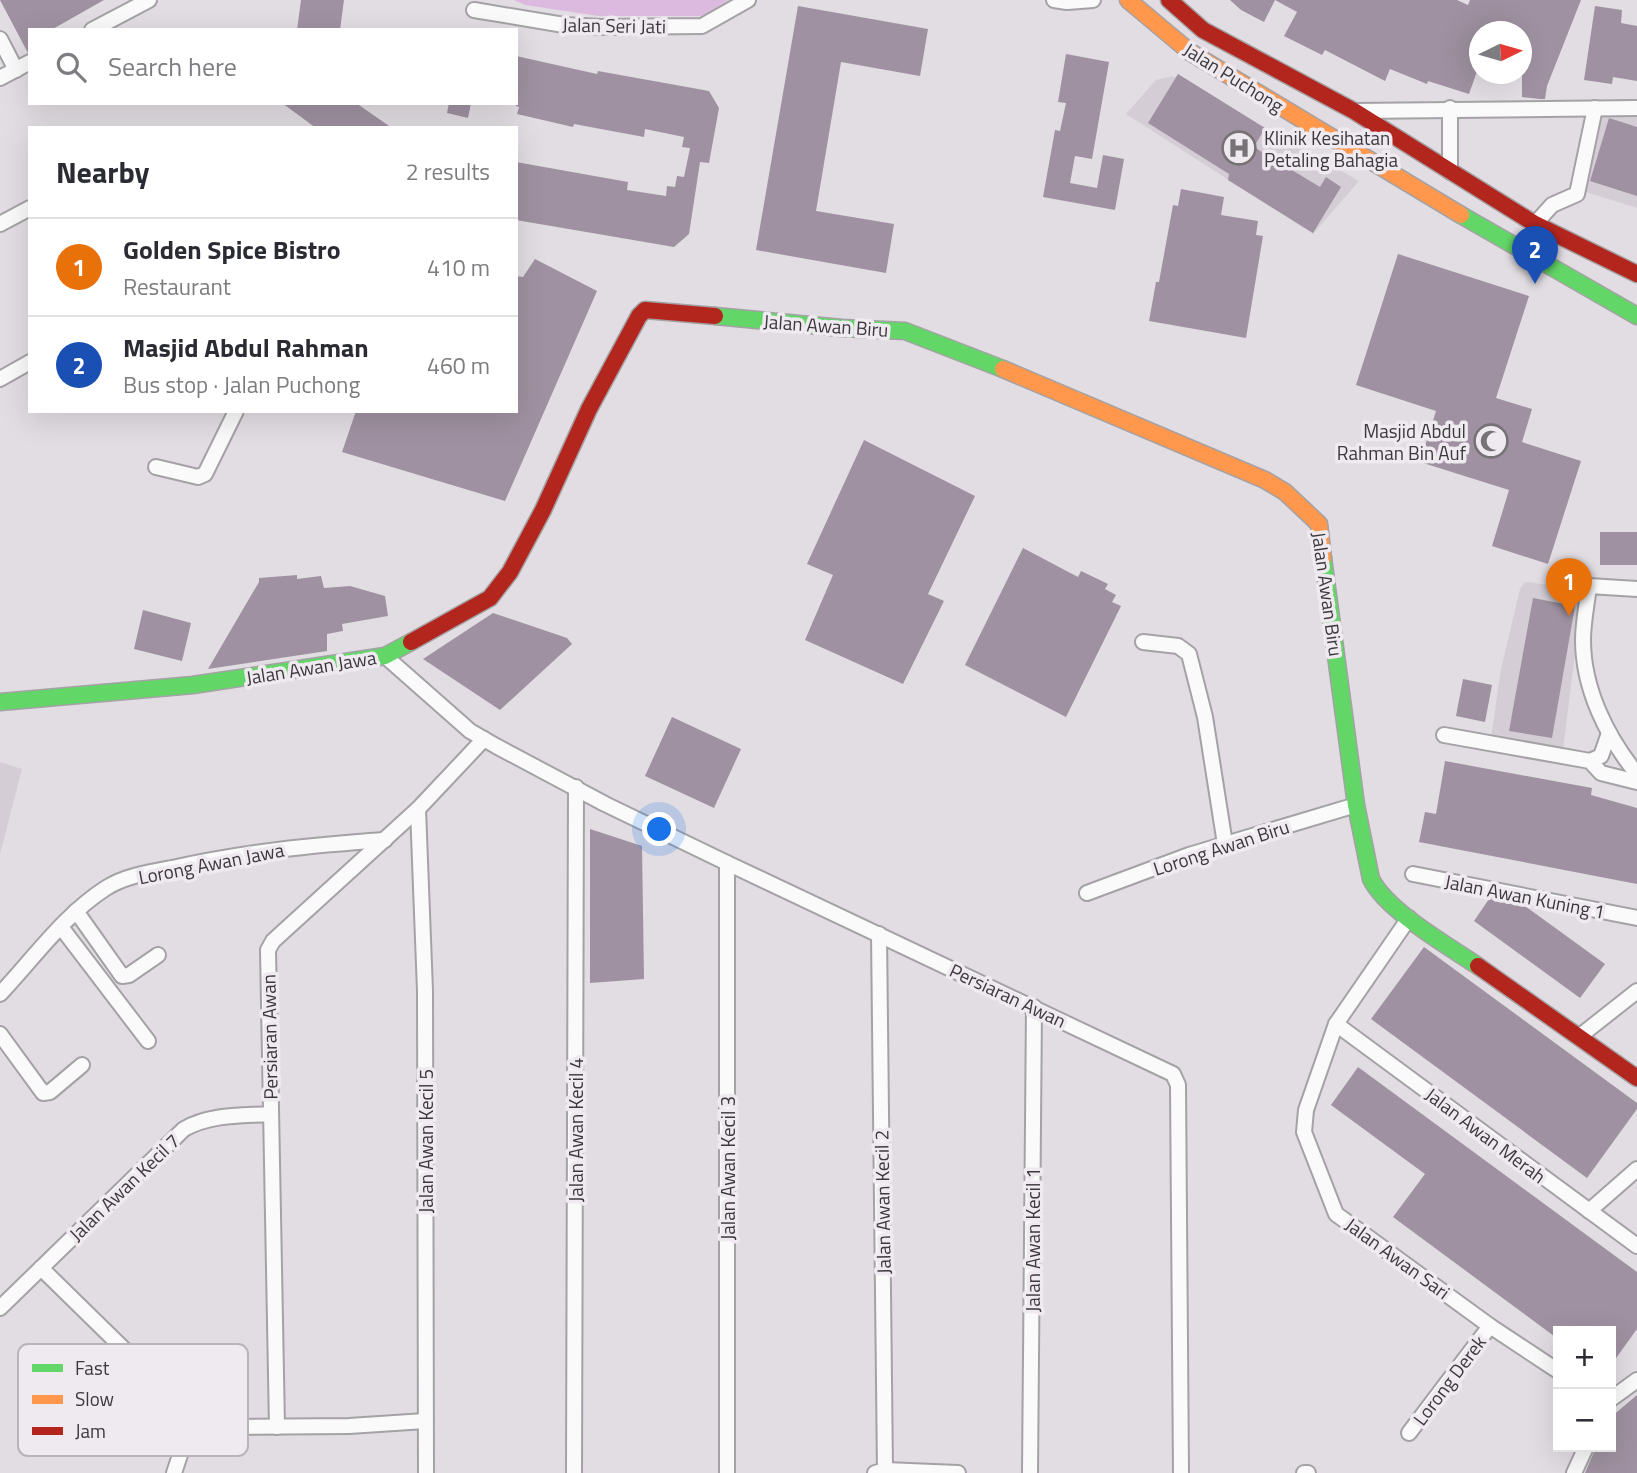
<!DOCTYPE html>
<meta charset="utf-8">
<style>
body{margin:0;font-family:"Titillium Web",sans-serif;background:#f7f7f7;color:#2b2b33}
.controls{position:absolute;right:21px;bottom:21px;display:grid;overflow:hidden;border-radius:0px;box-shadow:0 7px 28px #0002}
.controls button{width:63px;height:63px;display:grid;place-items:center;padding:0;border:0;border-bottom:2px solid #e1e1e2;background:#fff;color:#2b2b33;font:35px sans-serif}
.compass{position:absolute;left:1469px;top:21px;width:63px;height:63px;border-radius:50%;background:#fff;box-shadow:0 7px 28px #0002;rotate:85deg}
.you{position:absolute;left:660px;top:830px;width:24px;height:24px;margin:-18px;border:5px solid #fff;border-radius:50%;background:#1a73e8;box-shadow:0 0 0 10px #1a73e833}
.badge{display:grid;place-items:center;width:46px;height:46px;border-radius:50%;background:#767276;color:#fff;font-size:23px;font-weight:700}
.pin{position:absolute;translate:-50% -58px;filter:drop-shadow(0 2px 4px #0008)}
.pin::after{content:'';position:absolute;top:37px;width:24px;height:21px;background:inherit;clip-path:polygon(0 0,100% 0,50% 100%)}
.list{margin:0;padding:0;list-style:none}
h2{display:flex;justify-content:space-between;align-items:center;height:91px;margin:0;padding:0 28px;font-size:30px}
h2 small{font-size:23px;font-weight:400;color:#7c7c81}
.list li{display:grid;grid-template-columns:46px 1fr auto;gap:21px;align-items:center;box-sizing:border-box;height:98px;padding:0 28px;border-top:2px solid #e1e1e2}
.list b{display:block;font-size:26px;white-space:nowrap}
.list p{margin:0;font-size:23px;white-space:nowrap;color:#7c7c81}
.list em{font-size:23px;font-style:normal;color:#7c7c81}
.icon{flex:none;width:38px;height:38px;fill:none;stroke:currentColor;stroke-width:2;stroke-linecap:round;stroke-linejoin:round}
.map{position:relative;flex:none;width:1637px;height:1473px;overflow:hidden}
.search{position:absolute;background:#fff;box-shadow:0 7px 28px #0002;left:28px;top:28px;width:490px;height:77px;display:flex;align-items:center;gap:18px;box-sizing:border-box;padding:0 24px;border-radius:0px;color:#7c7c81;font-size:26px}
.panel{position:absolute;background:#fff;box-shadow:0 7px 28px #0002;left:28px;top:126px;width:490px;height:287px;border-radius:0px}
.map>svg:first-child{display:block}
.built{fill:#d4cdd5}
.green{fill:#dcb9df}
.building{fill:#9f91a1}
.lines{fill:none;stroke-linecap:round;stroke-linejoin:round}
.street-casing{stroke:#a4a2a5;stroke-width:18}
.fast-casing{stroke:#a4a2a5;stroke-width:19}
.slow-casing{stroke:#a4a2a5;stroke-width:19}
.jam-casing{stroke:#a4a2a5;stroke-width:19}
.street{stroke:#fafafb;stroke-width:14}
.fast{stroke:#63d668;stroke-width:16}
.slow{stroke:#ff974d;stroke-width:16}
.jam{stroke:#b3261e;stroke-width:16}
.labels{text-anchor:middle;dominant-baseline:central;stroke-width:7;stroke-linejoin:round;paint-order:stroke}
.street-label{font-size:19px;fill:#3c393c;stroke:#efe9f0}
.poi-label{font-size:19px;fill:#3c393c;stroke:#efe9f0;text-anchor:start}
.key{fill:#efe9f0;stroke:#b9b4ba;stroke-width:2}
.key-label{font-size:19px;fill:#3c393c}
</style>
<div class="map">
<svg width="1637" height="1473" viewBox="0 0 1637 1473">
<rect width="100%" height="100%" fill="#e1dde2"/>
<g class="built">
<path d="M1173,76L1359,181L1313,234L1126,114L1156,80Z"/>
<path d="M1600,114H1637V208L1583,191Z"/>
<path d="M1528,582L1583,590L1563,750L1491,738L1501,669L1520,589L1524,583Z"/>
<path d="M0,762L22,769L0,854Z"/>
</g>
<path class="green" d="M514,0H728L714,16H599L525,5Z"/>
<g class="building">
<path d="M0,0H104L51,30H30L28,53Z"/>
<path d="M301,0H344L340,30H297Z"/>
<path d="M1230,0H1457L1468,5L1470,0H1581L1547,86L1545,99H1540L1522,97V32H1480V63L1469,94L1428,81L1427,84L1390,69L1385,81L1325,50L1322,55L1284,36L1297,12L1275,0L1264,22L1241,10Z"/>
<path d="M798,6L928,29L920,76L841,62L816,211L894,224L886,273L756,250Z"/>
<path d="M1595,6L1622,10L1621,23L1637,26V81L1613,77L1612,84L1584,80Z"/>
<path d="M1066,54L1109,62L1092,159L1075,156L1070,183L1097,188L1103,155L1124,159L1115,210L1043,197L1055,130L1060,131L1066,103L1058,102Z"/>
<path d="M516,56L597,74L598,71L709,91L719,108L709,163L700,162L689,234L674,247L516,220V162L628,182L627,190L666,196L667,186L675,187L677,176L684,177L690,148L682,147L684,137L645,129L644,137L574,124L573,127L517,114L519,107L516,106Z"/>
<path d="M1178,74L1265,128L1254,147L1320,187L1326,177L1341,187L1313,233L1228,180L1229,174L1148,123Z"/>
<path d="M282,103H356L392,128H316Z"/>
<path d="M449,103H471L468,118L447,113Z"/>
<path d="M1609,118L1637,127V196L1590,181Z"/>
<path d="M1181,189L1224,197L1221,215L1258,221L1256,235L1263,236L1246,338L1149,321L1156,282H1159L1173,205L1178,206Z"/>
<path d="M1398,254L1529,296L1496,398L1532,409L1522,442L1581,461L1548,564L1492,546L1509,490L1420,462L1436,411L1356,385Z"/>
<path d="M535,259L597,291L505,501L342,452L356,411H516V276L523,277Z"/>
<path d="M864,440L975,496L928,594L944,601L903,684L805,640L833,575L807,564Z"/>
<rect x="1600" y="532" width="37" height="33"/>
<path d="M1023,548L1078,577L1081,571L1108,584L1105,589L1116,595L1112,602L1121,606L1066,717L965,665Z"/>
<path d="M297,575V579L321,576L324,588L350,586L385,596L388,616L342,624L343,631L327,634V651L208,669L259,582V578Z"/>
<path d="M1533,598L1575,606L1552,738L1509,731Z"/>
<path d="M143,610L191,623L182,661L134,649Z"/>
<path d="M493,613L567,638L572,644L500,710L423,659Z"/>
<path d="M1463,679L1492,685L1485,722L1456,716Z"/>
<path d="M672,717L741,749L714,808L645,776Z"/>
<path d="M1445,761L1592,788L1591,795L1637,808V884L1419,842L1425,812L1436,814Z"/>
<path d="M590,829L642,846L644,979L590,983Z"/>
<path d="M1489,899L1525,906L1605,964L1580,998L1474,921Z"/>
<path d="M1424,947L1637,1103V1109L1587,1178L1371,1019Z"/>
<path d="M1358,1067L1637,1272V1329L1611,1365V1331H1558V1339L1393,1217L1425,1174L1331,1105Z"/>
<path d="M1637,1395V1473H1585L1596,1447H1611V1417Z"/>
</g>
<g class="lines">
<defs>
<g id="street">
<path d="M1054,0L1067,2L1093,0"/>
<path d="M474,10L564,25L601,27L702,26L748,0"/>
<path d="M92,30L149,0"/>
<path d="M0,39L16,70"/>
<path d="M0,78L30,62"/>
<path d="M1355,111L1637,108"/>
<path d="M1450,172V108"/>
<path d="M0,224L30,208"/>
<path d="M1535,224L1552,205L1577,194L1595,108"/>
<path d="M0,379L30,362"/>
<path d="M156,467L198,477L205,474L236,411"/>
<path d="M1637,589L1589,586C1587,604 1583,622 1583,640C1583,689 1607,737 1637,774"/>
<path d="M1143,642L1178,646L1189,654L1205,717L1225,844"/>
<path d="M385,656L470,731L496,746L605,804L727,863L1173,1074L1178,1085L1181,1473"/>
<path d="M1444,735L1590,761L1601,773L1637,782"/>
<path d="M1590,761L1601,756L1609,733"/>
<path d="M418,809L425,991L426,1473"/>
<path d="M727,863V1473"/>
<path d="M1413,874L1637,918"/>
<path d="M1087,893L1189,855L1356,805"/>
<path d="M76,911L122,976L129,975L158,955"/>
<path d="M1409,918L1336,1024L1306,1110L1304,1132L1336,1214L1490,1326L1558,1371"/>
<path d="M61,927L148,1041"/>
<path d="M879,934L885,1470"/>
<path d="M0,994C34,958 64,915 106,888C125,876 150,872 172,868C242,852 313,845 385,840"/>
<path d="M1336,1024L1637,1246"/>
<path d="M0,1034L43,1093L50,1092L82,1065"/>
<path d="M1580,1036L1637,991"/>
<path d="M1589,1211L1637,1169"/>
<path d="M41,1268L186,1410L207,1422L225,1427L349,1426L425,1421"/>
<path d="M0,1308L184,1129C211,1114 240,1116 271,1114"/>
<path d="M1611,1399L1637,1380"/>
<path d="M277,1427L268,950L273,941L418,809L484,739"/>
<path d="M1409,1433L1490,1326"/>
<path d="M174,1473L193,1416"/>
<path d="M574,1473L576,787"/>
<path d="M875,1473L885,1470L958,1473"/>
<path d="M1030,1473L1034,1007"/>
<path d="M1304,1473H1308"/>
<path d="M1574,1473L1586,1447"/>
</g>
<g id="fast">
<path d="M1461,215L1637,316"/>
<path d="M715,316L842,328L905,331L1003,369"/>
<path d="M1323,558L1356,805L1371,879C1387,911 1447,945 1478,966"/>
<path d="M0,702L193,685L385,656L411,642"/>
</g>
<g id="slow">
<path d="M1128,0L1190,52L1461,215"/>
<path d="M1003,369L1265,480L1285,492L1319,524L1323,558"/>
</g>
<g id="jam">
<path d="M1169,0L1203,30L1354,111L1535,224L1637,274"/>
<path d="M411,642L490,598L510,572L543,510L589,409L639,316L645,310L715,316"/>
<path d="M1478,966L1637,1078"/>
</g>
</defs>
<use href="#street" class="street-casing"/>
<use href="#fast" class="fast-casing"/>
<use href="#slow" class="slow-casing"/>
<use href="#jam" class="jam-casing"/>
<use href="#street" class="street"/>
<use href="#fast" class="fast"/>
<use href="#slow" class="slow"/>
<use href="#jam" class="jam"/>
</g>
<defs>
<symbol id="hospital-ring" viewBox="-11 -11 22 22"><circle r="9.5" fill="#efe9f0" stroke="#767276" stroke-width="1.5"/><path d="M-5-5h3v3.5h4V-5h3V5h-3V1.5h-4V5h-3Z" fill="#767276"/></symbol>
<symbol id="mosque-ring" viewBox="-11 -11 22 22"><circle r="9.5" fill="#efe9f0" stroke="#767276" stroke-width="1.5"/><path d="M3.5-4.9A6 6 0 1 0 3.5 4.9A5 5 0 1 1 3.5-4.9Z" fill="#767276"/></symbol>
</defs>
<g fill-rule="evenodd">
<use href="#hospital-ring" x="1220" y="129" width="38" height="38"/>
<use href="#mosque-ring" x="1472" y="422" width="38" height="38"/>
</g>
<g class="labels">
<g class="street-label">
<text transform="translate(614 25) rotate(1)">Jalan Seri Jati</text>
<text transform="translate(1234 77) rotate(32)">Jalan Puchong</text>
<text transform="translate(826 325) rotate(4)">Jalan Awan Biru</text>
<text transform="translate(1328 594) rotate(82)">Jalan Awan Biru</text>
<text transform="translate(311 667) rotate(-9)">Jalan Awan Jawa</text>
<text transform="translate(1221 847) rotate(-18)">Lorong Awan Biru</text>
<text transform="translate(211 863) rotate(-11)">Lorong Awan Jawa</text>
<text transform="translate(1525 896) rotate(11)">Jalan Awan Kuning 1</text>
<text transform="translate(1008 995) rotate(25)">Persiaran Awan</text>
<text transform="translate(269 1037) rotate(-91)">Persiaran Awan</text>
<text transform="translate(575 1130) rotate(-90)">Jalan Awan Kecil 4</text>
<text transform="translate(1486 1135) rotate(37)">Jalan Awan Merah</text>
<text transform="translate(425 1141) rotate(-90)">Jalan Awan Kecil 5</text>
<text transform="translate(727 1168) rotate(-90)">Jalan Awan Kecil 3</text>
<text transform="translate(124 1187) rotate(-44)">Jalan Awan Kecil 7</text>
<text transform="translate(882 1202) rotate(-91)">Jalan Awan Kecil 2</text>
<text transform="translate(1032 1240) rotate(-90)">Jalan Awan Kecil 1</text>
<text transform="translate(1398 1258) rotate(36)">Jalan Awan Sari</text>
<text transform="translate(1449 1380) rotate(-53)">Lorong Derek</text>
</g>
<g class="poi-label">
<text x="1264" y="137">Klinik Kesihatan<tspan x="1264" dy="22">Petaling Bahagia</tspan></text>
<text x="1466" y="430" text-anchor="end">Masjid Abdul<tspan x="1466" dy="22">Rahman Bin Auf</tspan></text>
</g>
</g>
<rect x="18" y="1344" width="230" height="112" rx="10" class="key"/>
<rect x="32" y="1364" width="31" height="8" fill="#63d668"/>
<rect x="32" y="1395" width="31" height="9" fill="#ff974d"/>
<rect x="32" y="1427" width="31" height="8" fill="#b3261e"/>
<g class="key-label">
<text x="75" y="1375">Fast</text>
<text x="75" y="1406">Slow</text>
<text x="75" y="1438">Jam</text>
</g>
</svg>
<div class="controls">
<button>+</button>
<button>−</button>
</div>
<svg class="compass" viewBox="-18 -18 36 36"><path d="M0-13l5 13h-10z" fill="#e53935"/><path d="M0 13l5-13h-10z" fill="#7c7c81"/></svg>
<div class="you"></div>
<div class="pin badge" style="left:1569px;top:616px;background:#e8710a">1</div>
<div class="pin badge" style="left:1535px;top:284px;background:#1a4fb4">2</div>
<div class="search"><svg class="icon" aria-label="search" viewBox="0 0 24 24"><circle cx="10" cy="10" r="6"/><path d="M15 15l6 6"/></svg>Search here</div>
<section class="panel">
<h2>Nearby<small>2 results</small></h2>
<ul class="list">
<li><span class="badge" style="background:#e8710a">1</span><div><b>Golden Spice Bistro</b><p>Restaurant</p></div><em>410 m</em></li>
<li><span class="badge" style="background:#1a4fb4">2</span><div><b>Masjid Abdul Rahman</b><p>Bus stop · Jalan Puchong</p></div><em>460 m</em></li>
</ul>
</section>
</div>
